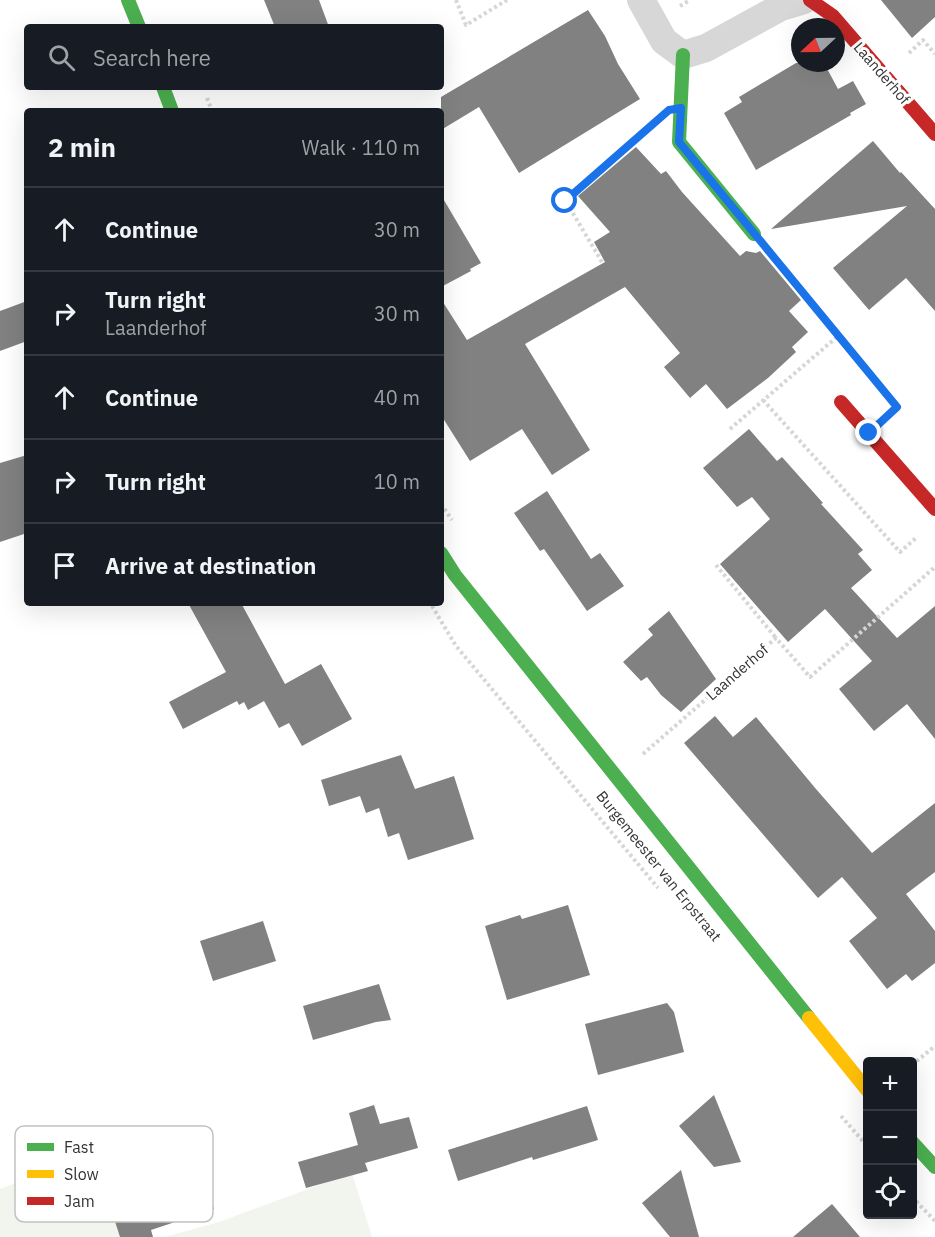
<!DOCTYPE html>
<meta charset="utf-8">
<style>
body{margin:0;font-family:"IBM Plex Sans",sans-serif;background:#20242c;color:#f1f3f6}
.controls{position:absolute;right:18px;bottom:18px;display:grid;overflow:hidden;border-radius:6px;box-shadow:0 6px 24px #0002}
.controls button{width:54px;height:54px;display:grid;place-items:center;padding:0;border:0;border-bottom:2px solid #363941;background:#171b24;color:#f1f3f6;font:30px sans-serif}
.compass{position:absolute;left:791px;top:18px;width:54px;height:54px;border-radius:50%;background:#171b24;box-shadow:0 6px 24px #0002;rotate:248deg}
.stop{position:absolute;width:18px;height:18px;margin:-14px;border:4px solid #1a73e8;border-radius:50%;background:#fff}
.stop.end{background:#1a73e8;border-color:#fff;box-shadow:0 2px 6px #0008}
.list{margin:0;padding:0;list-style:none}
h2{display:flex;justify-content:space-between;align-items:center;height:78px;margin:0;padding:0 24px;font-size:26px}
h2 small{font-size:20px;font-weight:400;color:#9ea1a6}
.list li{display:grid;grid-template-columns:39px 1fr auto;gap:18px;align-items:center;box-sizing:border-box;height:84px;padding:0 24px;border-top:2px solid #363941}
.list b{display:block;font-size:22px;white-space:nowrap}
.list p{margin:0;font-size:20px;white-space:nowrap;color:#9ea1a6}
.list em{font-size:20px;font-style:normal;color:#9ea1a6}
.icon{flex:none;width:33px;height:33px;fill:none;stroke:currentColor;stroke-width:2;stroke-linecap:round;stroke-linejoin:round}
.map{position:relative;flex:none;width:935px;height:1237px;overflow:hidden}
.search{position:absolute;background:#171b24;box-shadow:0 6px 24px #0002;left:24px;top:24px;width:420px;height:66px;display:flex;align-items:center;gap:15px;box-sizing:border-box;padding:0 21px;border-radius:6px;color:#9ea1a6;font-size:22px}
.panel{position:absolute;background:#171b24;box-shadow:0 6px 24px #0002;left:24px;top:108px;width:420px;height:498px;border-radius:6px}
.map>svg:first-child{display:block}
.green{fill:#f1f5ed}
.building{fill:#818181}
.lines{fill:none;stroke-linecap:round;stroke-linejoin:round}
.path{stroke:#d6d6d6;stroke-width:4;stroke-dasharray:3 3;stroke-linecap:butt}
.street{stroke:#d7d7d7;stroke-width:28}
.fast{stroke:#4caf50;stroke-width:14}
.slow{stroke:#ffc107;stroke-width:14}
.jam{stroke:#c62828;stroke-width:14}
.route{stroke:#1a73e8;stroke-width:8}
.labels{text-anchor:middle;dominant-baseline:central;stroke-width:6;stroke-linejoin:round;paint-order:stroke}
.street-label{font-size:15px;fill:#333;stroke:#fff}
.key{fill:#fff;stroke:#c2c2c2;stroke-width:1.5}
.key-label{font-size:16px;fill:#333}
</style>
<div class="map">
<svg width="935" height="1237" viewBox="0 0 935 1237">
<rect width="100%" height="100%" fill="#fff"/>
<g class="green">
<path d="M150,1131L172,1192L132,1237H0V1189Z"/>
<path d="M352,1173L372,1237H165L219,1222Z"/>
</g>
<g class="building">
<path d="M264,0H319L329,27H275Z"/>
<path d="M881,0H935V17L912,38Z"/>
<path d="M588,10L605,36L618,64L640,99L519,173L479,107L441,130V97Z"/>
<path d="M796,63H824L838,89L853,81L866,104L850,113L851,115L756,170L724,113L742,102L739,97Z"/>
<path d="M873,141L900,173L901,172L935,209V311L906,278L869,310L833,268L907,206L771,229Z"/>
<path d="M636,147L661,174L666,171L682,192L740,256L746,251L756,253L760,251L801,300L789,311L808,332L792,347L796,352L768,378L727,409L706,384L690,398L664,367L680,353L625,287L525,344L590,450L552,475L522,429L470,461L441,415V299L467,340L605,262L594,242L610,232L578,196Z"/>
<path d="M441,195L481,263L470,269L471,271L441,287Z"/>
<path d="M27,301V341L0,351V311Z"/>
<path d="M749,429L777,461L782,457L823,503L821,504L863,550L858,554L872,570L851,588L897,638L935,606V739L907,704L874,731L839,689L872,661L825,609L788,642L720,564L770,519L752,497L737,507L703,468Z"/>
<path d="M27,455V533L0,542V463Z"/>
<path d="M547,491L591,559L600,553L624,586L587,611L544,549L540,551L514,513Z"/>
<path d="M188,603H241L285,684L321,664L352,719L302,746L289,723L279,728L264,701L248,710L244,702L239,705L237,701L183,729L169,702L226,672Z"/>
<path d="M669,611L716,679L681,712L661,695L647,677L641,681L623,662L653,635L648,629Z"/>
<path d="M715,716L733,737L756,717L816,789L872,853L935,803V872L906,894L935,931V963L912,981L906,974L887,989L849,941L877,918L842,877L818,898L684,743Z"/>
<path d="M401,755L415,789L454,776L474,839L408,860L399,833L388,837L379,808L366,813L360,796L329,806L321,780Z"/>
<path d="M568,905L590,975L507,1000L485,926L520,915L522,919Z"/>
<path d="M263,921L276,961L213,981L200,941Z"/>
<path d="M379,984L391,1020L376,1022L313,1040L303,1006Z"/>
<path d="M667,1003L674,1012L684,1052L598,1075L585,1024Z"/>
<path d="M714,1095L741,1162L714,1167L679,1126Z"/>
<path d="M374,1105L380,1124L409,1117L418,1148L365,1163L368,1171L306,1188L298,1162L358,1145L349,1113Z"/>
<path d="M587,1106L598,1140L533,1160L532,1157L458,1181L448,1150Z"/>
<path d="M681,1170L699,1237H670L642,1203Z"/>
<path d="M203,1173L214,1209L151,1230L153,1237H120L110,1206L128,1201L127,1198Z"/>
<path d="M832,1204L860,1237H793Z"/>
</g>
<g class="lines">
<g class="path">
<path d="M456,0L466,25L507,0"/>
<path d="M680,6L690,0"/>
<path d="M909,53L923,40L935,54"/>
<path d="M207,98L212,111"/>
<path d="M775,260L897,407L893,411"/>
<path d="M602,262L565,200L646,130"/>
<path d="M763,400L900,552L916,538"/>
<path d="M730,429L838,336"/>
<path d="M441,504L452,520"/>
<path d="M716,565L776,638"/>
<path d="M432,606L456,646L658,888"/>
<path d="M643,754L776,638L810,677L935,567"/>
<path d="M912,1065L935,1046"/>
<path d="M841,1116L868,1147"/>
<path d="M912,1197L935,1221"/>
</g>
<path class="street" d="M641,0L664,41L683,55L706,48L781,7L804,0"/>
<g class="fast">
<path d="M128,0L139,27"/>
<path d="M683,55L679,142L754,234"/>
<path d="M163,87L172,111"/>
<path d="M441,553L455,575L809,1018"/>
<path d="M912,1142L935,1167"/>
</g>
<path class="slow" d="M809,1018L868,1091"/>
<g class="jam">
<path d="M810,0L833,16L935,134"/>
<path d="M841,402L935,509"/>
</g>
</g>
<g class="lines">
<path class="route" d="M565,201L669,110L681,108L679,142L897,407L869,433"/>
</g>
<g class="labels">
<g class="street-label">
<text transform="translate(882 73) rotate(49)">Laanderhof</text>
<text transform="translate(737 672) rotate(-41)">Laanderhof</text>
<text transform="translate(659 866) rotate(51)">Burgemeester van Erpstraat</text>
</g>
</g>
<rect x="15" y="1126" width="198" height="96" rx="9" class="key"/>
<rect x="27" y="1143" width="27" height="8" fill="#4caf50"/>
<rect x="27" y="1170" width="27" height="8" fill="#ffc107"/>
<rect x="27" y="1197" width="27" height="8" fill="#c62828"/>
<g class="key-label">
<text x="64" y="1153">Fast</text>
<text x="64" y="1180">Slow</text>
<text x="64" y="1207">Jam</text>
</g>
</svg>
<div class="controls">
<button>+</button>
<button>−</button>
<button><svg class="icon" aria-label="locate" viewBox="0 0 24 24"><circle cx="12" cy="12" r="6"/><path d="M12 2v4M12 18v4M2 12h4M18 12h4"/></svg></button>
</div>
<svg class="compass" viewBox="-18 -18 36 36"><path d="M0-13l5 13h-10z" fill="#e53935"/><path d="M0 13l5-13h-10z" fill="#9ea1a6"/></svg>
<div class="stop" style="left:565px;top:201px"></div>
<div class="stop end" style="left:869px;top:433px"></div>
<div class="search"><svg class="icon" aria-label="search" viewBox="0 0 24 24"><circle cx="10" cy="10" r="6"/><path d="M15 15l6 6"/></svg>Search here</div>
<section class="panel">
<h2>2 min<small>Walk · 110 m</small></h2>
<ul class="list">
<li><svg class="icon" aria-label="ahead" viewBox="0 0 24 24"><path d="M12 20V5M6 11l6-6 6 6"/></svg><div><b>Continue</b></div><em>30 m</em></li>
<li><svg class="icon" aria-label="right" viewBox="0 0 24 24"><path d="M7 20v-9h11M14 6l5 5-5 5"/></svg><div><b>Turn right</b><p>Laanderhof</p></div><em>30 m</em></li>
<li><svg class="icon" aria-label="ahead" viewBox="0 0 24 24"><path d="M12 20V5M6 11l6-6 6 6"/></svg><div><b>Continue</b></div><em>40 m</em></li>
<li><svg class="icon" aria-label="right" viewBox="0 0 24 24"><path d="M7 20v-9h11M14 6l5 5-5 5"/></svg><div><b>Turn right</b></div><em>10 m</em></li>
<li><svg class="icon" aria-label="arrive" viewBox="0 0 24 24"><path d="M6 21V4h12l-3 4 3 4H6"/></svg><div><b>Arrive at destination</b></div></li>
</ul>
</section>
</div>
